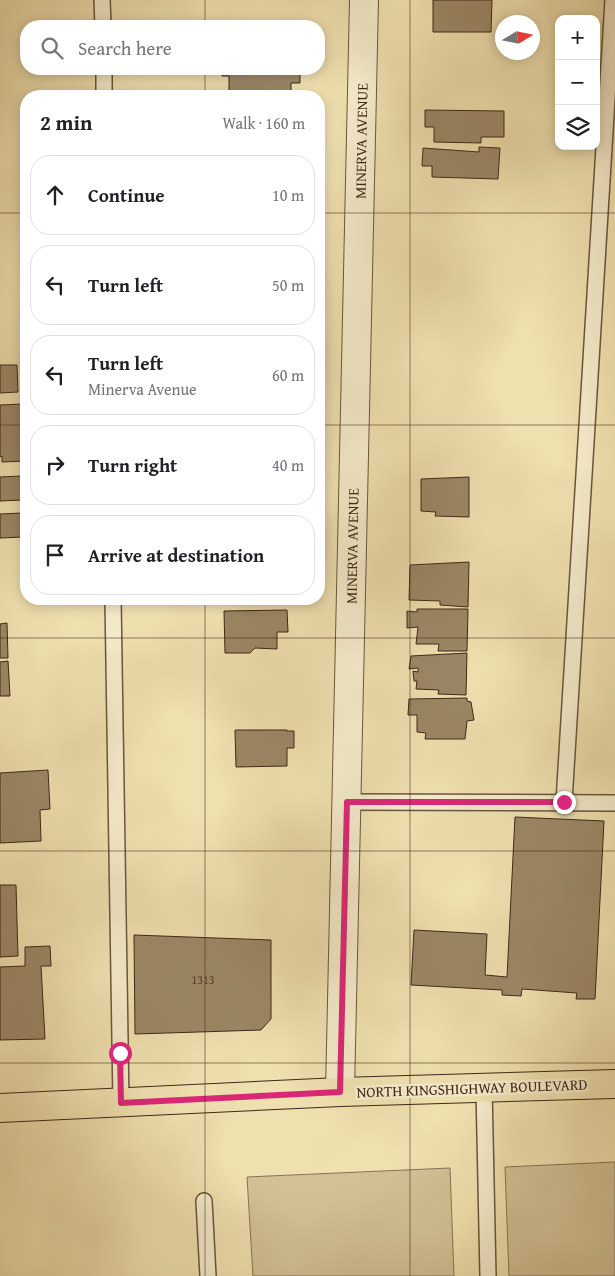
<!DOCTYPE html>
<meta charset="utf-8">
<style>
body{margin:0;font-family:"Gentium Book Plus",serif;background:#f6f6f6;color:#202124}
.controls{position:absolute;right:15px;top:15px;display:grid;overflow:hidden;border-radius:10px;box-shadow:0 2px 12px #0003}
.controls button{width:45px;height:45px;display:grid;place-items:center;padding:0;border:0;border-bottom:1px solid #e0e0e0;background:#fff;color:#202124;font:25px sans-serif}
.compass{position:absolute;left:495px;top:15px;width:45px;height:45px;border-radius:50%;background:#fff;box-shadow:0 2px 12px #0003;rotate:80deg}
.stop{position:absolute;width:15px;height:15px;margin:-11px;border:4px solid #db2777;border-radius:50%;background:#fff}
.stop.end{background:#db2777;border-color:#fff;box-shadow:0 1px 5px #0008}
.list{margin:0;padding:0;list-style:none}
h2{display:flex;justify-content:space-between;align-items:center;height:65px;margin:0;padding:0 20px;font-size:21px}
h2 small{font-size:16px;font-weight:400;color:#757577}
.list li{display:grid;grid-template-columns:32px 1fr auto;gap:15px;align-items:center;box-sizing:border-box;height:80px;margin:0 10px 10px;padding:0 10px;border:1px solid #e0e0e0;border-radius:20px}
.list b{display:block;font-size:19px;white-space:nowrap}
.list p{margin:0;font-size:16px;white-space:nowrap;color:#757577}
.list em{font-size:16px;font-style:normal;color:#757577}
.icon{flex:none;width:28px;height:28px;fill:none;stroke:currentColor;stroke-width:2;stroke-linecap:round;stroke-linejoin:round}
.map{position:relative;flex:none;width:615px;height:1276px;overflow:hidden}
.search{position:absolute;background:#fff;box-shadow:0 2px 12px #0003;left:20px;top:20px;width:305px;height:55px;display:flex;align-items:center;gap:12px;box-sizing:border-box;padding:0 18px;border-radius:20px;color:#757577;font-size:19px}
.panel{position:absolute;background:#fff;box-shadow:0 2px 12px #0003;left:20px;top:90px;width:305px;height:515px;border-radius:20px}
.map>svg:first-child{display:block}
.green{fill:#d1c195;stroke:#887456}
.building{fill:#9b8766;stroke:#3f2717}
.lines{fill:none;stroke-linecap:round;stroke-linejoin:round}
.service-casing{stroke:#6b553d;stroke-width:18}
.minor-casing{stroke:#6b553d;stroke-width:30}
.primary-casing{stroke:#3f2717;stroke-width:30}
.service{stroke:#f5ebcb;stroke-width:15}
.minor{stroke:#f5ebcb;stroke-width:28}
.primary{stroke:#efe0af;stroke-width:28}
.route{stroke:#db2777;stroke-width:6}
.grid{fill:none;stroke:#3f2717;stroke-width:1;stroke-opacity:0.55}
.labels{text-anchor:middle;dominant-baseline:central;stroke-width:5;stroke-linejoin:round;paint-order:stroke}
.number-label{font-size:12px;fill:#563f2b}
.street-label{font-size:15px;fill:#3f2717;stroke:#f5ebcb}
</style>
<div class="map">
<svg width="615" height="1276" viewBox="0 0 615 1276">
<rect width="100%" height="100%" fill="#efe0af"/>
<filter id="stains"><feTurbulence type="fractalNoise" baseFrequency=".004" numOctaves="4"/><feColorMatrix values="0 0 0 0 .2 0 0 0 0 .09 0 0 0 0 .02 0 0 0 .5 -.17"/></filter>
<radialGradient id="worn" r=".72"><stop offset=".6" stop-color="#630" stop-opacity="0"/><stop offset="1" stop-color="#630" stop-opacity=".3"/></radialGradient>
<g class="green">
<path d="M615,1162V1276H509L505,1167Z"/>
<path d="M450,1168L454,1276H253L247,1177Z"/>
</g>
<g class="building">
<path d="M433,0H492L491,32H433Z"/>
<path d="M222,69H300V83H291V95L251,96L229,94V76H222Z"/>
<path d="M425,110L504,111V137H481V143L434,142V127H425Z"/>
<path d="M479,147L500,148L498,179L432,177V166H422L423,148L479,152Z"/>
<path d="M0,365H17L18,392L0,393Z"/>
<path d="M24,404L26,461L2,462V456L0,457V405Z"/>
<path d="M21,476L22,500L0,501V477Z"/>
<path d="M469,477V517L435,516L436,512L421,511V479Z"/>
<path d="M22,513L23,537L0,538V514Z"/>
<path d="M469,562L468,607L440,605V601L409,600L410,565Z"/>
<path d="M417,609H468L467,651H438L439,644H416L418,627L407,628V611L417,612Z"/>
<path d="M287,610L288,632H277V649L255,648L250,653H225L224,611Z"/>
<path d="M7,623L8,658H0V624Z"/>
<path d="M467,653L466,695L438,694L439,690L416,689L417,681H414L413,671L418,672V668L409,669L411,656Z"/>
<path d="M8,661L10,696H0V662Z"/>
<path d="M467,698V701L471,702L474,720L467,721L465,739H425L426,733L417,732V715H408L409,699Z"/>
<path d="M235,730H287V731H294V748H287V766L236,767Z"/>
<path d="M48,770L50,809L40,810L41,841L0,843V773Z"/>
<path d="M515,817L604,821L595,999H576L577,993L522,989L521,996L502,995V990L411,985L414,930L487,934L485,975L507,977Z"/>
<path d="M0,885H16L18,956L0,957Z"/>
<path d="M134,935L271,940V1019L261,1030L135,1034Z"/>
<path d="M50,946L51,966H41L45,1039L0,1040V967L25,966V947Z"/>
</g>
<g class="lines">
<defs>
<g id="service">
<path d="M102,0L103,26"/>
<path d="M104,69V96"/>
<path d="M113,599L121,1103"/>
<path d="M347,802L615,803"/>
<path d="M564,802L613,0"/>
<path d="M484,1088L488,1276"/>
<path d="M204,1201L208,1276"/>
</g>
<path id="minor" d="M340,1092L364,0"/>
<path id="primary" d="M0,1108L340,1092L615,1084"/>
</defs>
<use href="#service" class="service-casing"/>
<use href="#minor" class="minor-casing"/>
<use href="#primary" class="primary-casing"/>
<use href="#service" class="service"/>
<use href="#minor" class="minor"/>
<use href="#primary" class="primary"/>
</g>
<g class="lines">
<path class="route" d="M120,1053L121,1103L340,1092L347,802H564"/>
</g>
<path class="grid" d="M205,0V26M410,0V1276M205,69V96M0,213H26M319,213H615M0,425H26M319,425H615M205,599V1276M0,638H615M0,851H615M0,1063H615"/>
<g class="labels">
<g class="number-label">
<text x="203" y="979">1313</text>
</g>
<g class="street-label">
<text transform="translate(361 141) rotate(-89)">MINERVA AVENUE</text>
<text transform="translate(352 546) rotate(-89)">MINERVA AVENUE</text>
<text transform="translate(472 1088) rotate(-2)">NORTH KINGSHIGHWAY BOULEVARD</text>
</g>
</g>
<rect width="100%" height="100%" filter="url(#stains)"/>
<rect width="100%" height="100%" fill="url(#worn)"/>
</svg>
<div class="controls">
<button>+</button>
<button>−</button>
<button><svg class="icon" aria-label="layers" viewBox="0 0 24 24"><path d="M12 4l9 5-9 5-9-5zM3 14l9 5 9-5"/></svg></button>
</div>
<svg class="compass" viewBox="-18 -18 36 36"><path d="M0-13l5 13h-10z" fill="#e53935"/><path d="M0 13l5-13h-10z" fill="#757577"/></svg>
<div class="stop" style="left:120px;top:1053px"></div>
<div class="stop end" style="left:564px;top:802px"></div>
<div class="search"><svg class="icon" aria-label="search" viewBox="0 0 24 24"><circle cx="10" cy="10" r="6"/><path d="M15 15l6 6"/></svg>Search here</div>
<section class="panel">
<h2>2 min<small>Walk · 160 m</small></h2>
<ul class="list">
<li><svg class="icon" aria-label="ahead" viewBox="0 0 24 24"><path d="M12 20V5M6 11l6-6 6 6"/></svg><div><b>Continue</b></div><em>10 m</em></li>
<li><svg class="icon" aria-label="left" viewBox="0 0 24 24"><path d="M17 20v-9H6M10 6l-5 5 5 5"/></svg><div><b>Turn left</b></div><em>50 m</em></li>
<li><svg class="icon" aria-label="left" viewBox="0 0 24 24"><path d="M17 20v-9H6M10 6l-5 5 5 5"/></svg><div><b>Turn left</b><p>Minerva Avenue</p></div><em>60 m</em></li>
<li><svg class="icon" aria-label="right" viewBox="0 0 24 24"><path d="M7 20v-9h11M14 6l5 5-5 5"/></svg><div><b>Turn right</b></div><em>40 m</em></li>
<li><svg class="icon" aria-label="arrive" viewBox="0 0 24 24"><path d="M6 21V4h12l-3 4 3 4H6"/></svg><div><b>Arrive at destination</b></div></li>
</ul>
</section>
</div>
